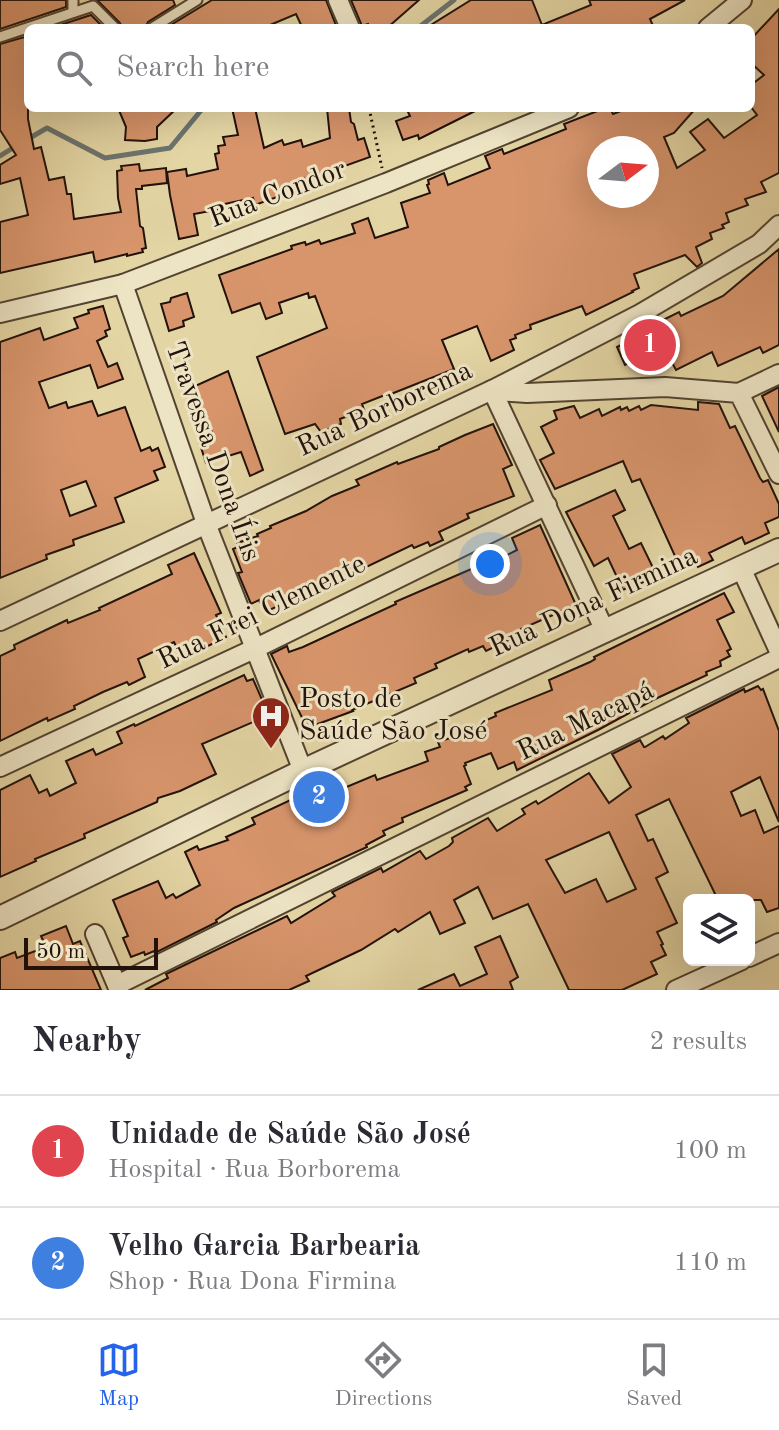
<!DOCTYPE html>
<meta charset="utf-8">
<style>
body{margin:0;font-family:"Old Standard TT",serif;background:#f7f7f7;color:#2b2b33}
.controls{position:absolute;right:24px;bottom:24px;display:grid;overflow:hidden;border-radius:12px;box-shadow:0 8px 32px #0002}
.controls button{width:72px;height:72px;display:grid;place-items:center;padding:0;border:0;border-bottom:2px solid #e1e1e2;background:#fff;color:#2b2b33;font:40px sans-serif}
.compass{position:absolute;left:587px;top:136px;width:72px;height:72px;border-radius:50%;background:#fff;box-shadow:0 8px 32px #0002;rotate:74deg}
.scale{position:absolute;left:24px;bottom:20px;width:134px;box-sizing:border-box;padding-left:8px;border:4px solid #22120b;border-top:0;font-size:22px;line-height:28px;white-space:nowrap;color:#22120b;-webkit-text-stroke:6px #ede4c4;paint-order:stroke}
.you{position:absolute;left:490px;top:564px;width:28px;height:28px;margin:-20px;border:6px solid #fff;border-radius:50%;background:#1a73e8;box-shadow:0 0 0 12px #1a73e833}
.badge{display:grid;place-items:center;width:52px;height:52px;border-radius:50%;background:#2563eb;color:#fff;font-size:26px;font-weight:700}
.pin{position:absolute;translate:-50% -50%;border:4px solid #fff;box-shadow:0 2px 8px #0006}
.list{margin:0;padding:0;list-style:none}
h2{display:flex;justify-content:space-between;align-items:center;height:104px;margin:0;padding:0 32px;font-size:34px}
h2 small{font-size:26px;font-weight:400;color:#7c7c81}
.list li{display:grid;grid-template-columns:52px 1fr auto;gap:24px;align-items:center;box-sizing:border-box;height:112px;padding:0 32px;border-top:2px solid #e1e1e2}
.list b{display:block;font-size:30px;white-space:nowrap}
.list p{margin:0;font-size:26px;white-space:nowrap;color:#7c7c81}
.list em{font-size:26px;font-style:normal;color:#7c7c81}
.icon{flex:none;width:44px;height:44px;fill:none;stroke:currentColor;stroke-width:2;stroke-linecap:round;stroke-linejoin:round}
.map{position:relative;flex:none;width:779px;height:990px;overflow:hidden}
.search{position:absolute;background:#fff;box-shadow:0 8px 32px #0002;left:24px;right:24px;top:24px;height:88px;display:flex;align-items:center;gap:20px;box-sizing:border-box;padding:0 28px;border-radius:12px;color:#7c7c81;font-size:30px}
.sheet{height:328px;background:#fff}
nav{display:flex;justify-content:space-around;align-items:center;box-sizing:border-box;height:112px;border-top:2px solid #e1e1e2;background:#fff;font-size:22px;color:#7c7c81}
nav a{display:grid;justify-items:center;gap:4px}
nav .on{color:#2563eb}
.map>svg:first-child{display:block}
.lines{fill:none;stroke-linecap:round;stroke-linejoin:round}
.stream{stroke:#6b746f;stroke-width:5}
.building{fill:#d8956c;stroke:#22120b;stroke-width:2;fill-rule:evenodd}
.service-casing{stroke:#524331;stroke-width:13}
.minor-casing{stroke:#524331;stroke-width:22}
.tertiary-casing{stroke:#524331;stroke-width:26}
.path{stroke:#22120b;stroke-width:3;stroke-dasharray:2 4;stroke-linecap:butt}
.service{stroke:#ede4c4;stroke-width:9}
.minor{stroke:#ede4c4;stroke-width:18}
.tertiary{stroke:#ede4c4;stroke-width:22}
.labels{text-anchor:middle;dominant-baseline:central;stroke-width:6;stroke-linejoin:round;paint-order:stroke}
.street-label{font-size:28px;fill:#22120b;stroke:#ede4c4}
.poi-label{font-size:28px;fill:#22120b;stroke:#ede4c4;text-anchor:start}
</style>
<div class="map">
<svg width="779" height="990" viewBox="0 0 779 990">
<rect width="100%" height="100%" fill="#e4d5a4"/>
<filter id="stains"><feTurbulence type="fractalNoise" baseFrequency=".0025" numOctaves="4"/><feColorMatrix values="0 0 0 0 .2 0 0 0 0 .09 0 0 0 0 .02 0 0 0 .5 -.17"/></filter>
<radialGradient id="worn" r=".72"><stop offset=".6" stop-color="#630" stop-opacity="0"/><stop offset="1" stop-color="#630" stop-opacity=".3"/></radialGradient>
<g class="lines">
<g class="stream">
<path d="M418,28L454,0"/>
<path d="M28,139L47,128L105,158L170,148L203,108"/>
<path d="M0,156L16,146"/>
</g>
</g>
<g class="building">
<path d="M0,0H66V7L0,29Z"/>
<path d="M97,0H173L175,5L148,22L145,28H122L120,23Z"/>
<path d="M212,0H326L337,28L302,27L296,14L263,28H166Z"/>
<path d="M351,0H419L387,28H370L368,24L362,26Z"/>
<path d="M471,0H532L542,25L591,5L589,0H685L650,19L654,28H426Z"/>
<path d="M779,9V173L761,182L766,192L745,199L748,205L726,213L729,222L722,225L724,228L710,233L712,239L696,247L702,263L697,267L685,255L634,274L639,288L632,291L633,292L586,315L582,306L530,325L531,329L515,335L516,338L510,340L514,350L491,361L477,326L442,340L454,369L391,394L390,393L362,404L364,410L340,419L341,424L321,432L315,424L285,434L257,357L327,328L315,296L309,298L308,293L279,303L282,313L266,319L260,303L232,313L219,275L292,249L291,246L305,242L306,245L319,240L321,244L355,233L352,224L368,218L375,238L408,227L401,203L430,193L427,185L429,184L428,180L444,173L448,185L490,168L485,156L502,149L504,154L566,129L564,124L605,108H610L613,114L629,108H696L674,133L664,137L677,168L705,150L690,132L708,119L724,138L757,115L751,107V85L764,75L751,63V39ZM599,148H647V196H599Z"/>
<path d="M91,15L104,28H51Z"/>
<path d="M28,36V119L34,149L41,147L49,180L64,177L67,194H71L74,219L121,212L118,198L117,171L122,170L121,166L139,164L140,171L166,168L167,183L142,186V189H136L140,226L143,228L146,248L142,249L143,252L127,256V254L95,262L93,252L0,273V222L28,215L20,178L0,184V165L16,155L0,130V44Z"/>
<path d="M118,108H177L157,127V139L145,141L125,140L126,127Z"/>
<path d="M232,108H255L264,148L282,140L284,145L301,140L303,147L330,138L327,108H349L351,122L354,124L358,140L364,138L370,157L325,173L327,177L307,184L304,178L278,189L280,196L255,205L253,198L220,205L221,209L194,214L198,235L179,239L170,195L167,172L186,169L187,176L218,169L215,154L219,153L218,146L225,145L223,137L238,135Z"/>
<path d="M406,108H481L419,139L418,135L403,140L396,121L410,116Z"/>
<path d="M779,249V345L763,353L760,347L718,366L712,352L676,370L669,357L649,367L643,356L625,365L617,347L655,328L653,325L679,312L681,316L723,296Z"/>
<path d="M187,293L194,317L183,321L184,326L169,331L161,304L170,302L171,298Z"/>
<path d="M103,306L110,329L105,331L107,336L97,341L108,367L117,363L123,379L98,388L90,365L39,382L49,408L66,402L68,408L92,401L98,416L125,407L141,451L150,447L152,451L158,448L165,467L154,471L158,480L115,498L124,522L73,540L74,545L46,555L47,559L0,578V342L40,328L44,340L78,328L74,318L89,313L88,310ZM86,481L96,506L70,516L61,490Z"/>
<path d="M228,371L263,470L250,476L241,452L206,463L198,438L212,432L193,387Z"/>
<path d="M779,387V432L762,396Z"/>
<path d="M698,402L719,404L730,428L735,426L760,478L763,482L768,480L779,504V517L765,523L769,533L745,544L742,537L709,553L713,560L698,567L694,558L679,565L640,479L632,482L623,461L555,489L540,460L554,453L541,427L557,419L554,411L574,406L580,418L599,409L602,416L620,407L621,410L627,407L629,411L639,406L641,410L651,405L698,410Z"/>
<path d="M493,424L512,465L503,469L514,496L467,514L469,518L439,532L443,540L430,546L428,542L414,548L412,545L310,594L309,592L265,612L259,600L251,604L238,573L242,572L233,549L238,547L237,543L258,536L257,534L271,528L270,526L306,511L332,496L359,485L356,480L397,462L398,464L439,449V447L465,435Z"/>
<path d="M615,490L625,510L613,516L629,549L641,543L657,576L632,587L631,586L623,590L608,558L594,566L566,512Z"/>
<path d="M540,525L576,605L521,629L523,633L486,651L483,646L469,652L468,649L435,664L437,668L414,678L416,683L352,710L353,711L307,728L271,654L287,646L289,652L303,647L396,604L395,602L476,567L474,564L488,557L491,563L517,550L512,538Z"/>
<path d="M194,553L221,613L216,615L226,637L182,659L174,642L138,659L145,677L129,685L127,682L103,692L74,706L75,709L48,721L47,718L0,741V656L15,649L14,645L67,620L68,623L100,610L99,608L172,574L168,565Z"/>
<path d="M724,593L734,612L717,620L731,649L727,651L730,656L720,661L721,666L706,672L707,675L653,700L598,730L517,770L514,762L498,769L491,753L465,763L466,765L464,766L471,784L465,787L467,790L402,818L403,822L383,831L385,835L366,845L367,847L234,908L216,920L217,922L155,953L154,951L145,955L144,952L131,957L123,938L128,936L113,900L158,881L166,898L173,894L176,898L200,885L185,852L197,846L199,850L228,840L226,837L255,824L252,818L299,796L309,820L338,807L332,793L375,775L377,780L428,761L425,752L440,747L438,742L477,729V727L483,725L482,722L496,716L495,713L552,690L549,680L590,662L595,659L594,657Z"/>
<path d="M244,675L247,681L253,679L266,709L265,712L259,715L260,719L202,744L216,774L180,791L158,798L157,802L84,834L85,838L35,859L36,861L0,877V790L30,775L39,793L47,789L50,796L76,783L66,761L93,749L96,755L122,743L117,732L134,724L135,726Z"/>
<path d="M758,686L761,690L763,689L779,731V822L760,777L731,792L741,816L755,810L764,833L779,826V908L767,912L761,900H718L669,799L636,815L648,841L653,839L668,872L656,878L677,923L657,932L663,944L661,945L666,955L651,962L657,974L622,990H569L528,904L493,919L478,887L454,900L465,923L440,934L430,912L398,932L395,929L361,950L306,976L309,981L289,990H145L168,978L166,974L287,916L291,923L335,896L332,892L381,868L383,872L420,851L426,859L449,846L453,842L452,838L488,818L497,831L525,814L522,809L536,801L538,804L589,773L609,803L631,787L612,754L640,740L644,747H645L663,736L665,739L689,723L686,718L744,689L745,692ZM609,832L636,889L607,902L596,879L565,893L546,860Z"/>
<path d="M66,926L73,944L80,941L101,990H0V958L15,952L17,958L46,947L41,936Z"/>
<path d="M500,936L518,977L510,982L513,990H418L454,974L460,986L487,974L475,947Z"/>
</g>
<g class="lines">
<defs>
<g id="service">
<path d="M73,12V0"/>
<path d="M152,28L197,0"/>
<path d="M0,37L93,6L115,28"/>
</g>
<g id="minor">
<path d="M338,0L350,28"/>
<path d="M708,28L742,0"/>
<path d="M123,284L207,526L303,771"/>
<path d="M0,313L123,284L386,183L569,108"/>
<path d="M492,390L605,631"/>
<path d="M495,391L527,393L665,387L739,393L779,474"/>
<path d="M739,393L779,374"/>
<path d="M741,568L779,651"/>
<path d="M0,621L492,390L640,314L759,244L779,225"/>
<path d="M0,767L256,648L547,505"/>
<path d="M95,934L119,990"/>
<path d="M749,957L779,943"/>
<path d="M117,985L779,658"/>
<path d="M676,990L742,960"/>
</g>
<path id="tertiary" d="M0,918L303,771L779,550"/>
</defs>
<use href="#service" class="service-casing"/>
<use href="#minor" class="minor-casing"/>
<use href="#tertiary" class="tertiary-casing"/>
<path class="path" d="M369,108L382,168"/>
<use href="#service" class="service"/>
<use href="#minor" class="minor"/>
<use href="#tertiary" class="tertiary"/>
</g>
<defs>
<symbol id="hospital-pin" viewBox="-11 -11 22 30"><path d="M0 17L-7.5 6A9.5 9.5 0 1 1 7.5 6Z" fill="#8f2418" stroke="#ede4c4"/><path d="M-5-5h3v3.5h4V-5h3V5h-3V1.5h-4V5h-3Z" fill="#fff"/></symbol>
</defs>
<g fill-rule="evenodd">
<use href="#hospital-pin" x="249" y="694" width="44" height="60"/>
</g>
<g class="labels">
<g class="street-label">
<text transform="translate(278 195) rotate(-21)">Rua Condor</text>
<text transform="translate(385 410) rotate(-25)">Rua Borborema</text>
<text transform="translate(212 452) rotate(70)">Travessa Dona Íris</text>
<text transform="translate(594 603) rotate(-25)">Rua Dona Firmina</text>
<text transform="translate(262 613) rotate(-26)">Rua Frei Clemente</text>
<text transform="translate(586 722) rotate(-26)">Rua Macapá</text>
</g>
<g class="poi-label">
<text x="299" y="700">Posto de<tspan x="299" dy="32">Saúde São José</tspan></text>
</g>
</g>
<rect width="100%" height="100%" filter="url(#stains)"/>
<rect width="100%" height="100%" fill="url(#worn)"/>
</svg>
<div class="controls">
<button><svg class="icon" aria-label="layers" viewBox="0 0 24 24"><path d="M12 4l9 5-9 5-9-5zM3 14l9 5 9-5"/></svg></button>
</div>
<svg class="compass" viewBox="-18 -18 36 36"><path d="M0-13l5 13h-10z" fill="#e53935"/><path d="M0 13l5-13h-10z" fill="#7c7c81"/></svg>
<div class="scale">50 m</div>
<div class="you"></div>
<div class="pin badge" style="left:650px;top:345px;background:#e0444e">1</div>
<div class="pin badge" style="left:319px;top:797px;background:#3f7fe0">2</div>
<div class="search"><svg class="icon" aria-label="search" viewBox="0 0 24 24"><circle cx="10" cy="10" r="6"/><path d="M15 15l6 6"/></svg>Search here</div>
</div>
<section class="sheet">
<h2>Nearby<small>2 results</small></h2>
<ul class="list">
<li><span class="badge" style="background:#e0444e">1</span><div><b>Unidade de Saúde São José</b><p>Hospital · Rua Borborema</p></div><em>100 m</em></li>
<li><span class="badge" style="background:#3f7fe0">2</span><div><b>Velho Garcia Barbearia</b><p>Shop · Rua Dona Firmina</p></div><em>110 m</em></li>
</ul>
</section>
<nav>
<a class="on"><svg class="icon" aria-label="map" viewBox="0 0 24 24"><path d="M3 6l6-2 6 2 6-2v14l-6 2-6-2-6 2zM9 4v14M15 6v14"/></svg>Map</a>
<a><svg class="icon" aria-label="directions" viewBox="0 0 24 24"><path d="M12 3l9 9-9 9-9-9zM9 14v-3h6M13 9l2 2-2 2"/></svg>Directions</a>
<a><svg class="icon" aria-label="saved" viewBox="0 0 24 24"><path d="M7 4h10v16l-5-4-5 4z"/></svg>Saved</a>
</nav>
